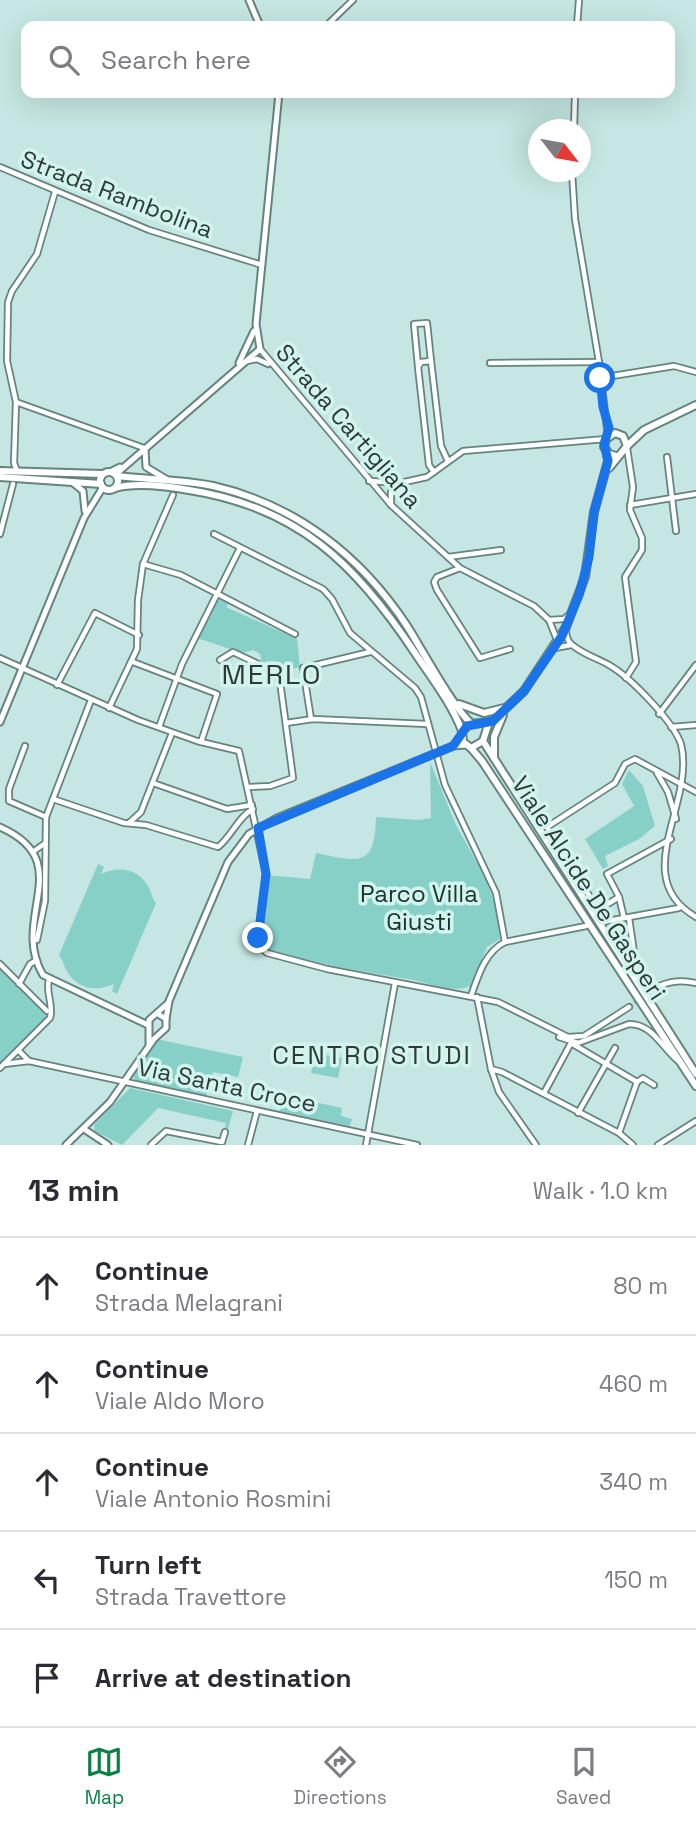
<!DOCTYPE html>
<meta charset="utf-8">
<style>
body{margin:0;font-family:"Space Grotesk",sans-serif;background:#f2f2f3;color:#2b2b33}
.compass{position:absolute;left:528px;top:119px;width:63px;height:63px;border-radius:50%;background:#fff;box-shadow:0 7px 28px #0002;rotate:121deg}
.stop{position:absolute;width:21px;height:21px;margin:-16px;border:5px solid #1a73e8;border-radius:50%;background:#fff}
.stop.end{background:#1a73e8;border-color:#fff;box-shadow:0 2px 7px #0008}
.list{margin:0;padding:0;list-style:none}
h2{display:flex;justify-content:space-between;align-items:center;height:91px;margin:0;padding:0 28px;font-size:30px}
h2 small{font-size:23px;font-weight:400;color:#7c7c81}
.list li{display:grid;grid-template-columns:46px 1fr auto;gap:21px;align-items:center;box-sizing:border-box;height:98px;padding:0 28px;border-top:2px solid #e1e1e2}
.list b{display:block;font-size:26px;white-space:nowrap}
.list p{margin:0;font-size:23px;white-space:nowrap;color:#7c7c81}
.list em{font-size:23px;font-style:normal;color:#7c7c81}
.icon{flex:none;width:38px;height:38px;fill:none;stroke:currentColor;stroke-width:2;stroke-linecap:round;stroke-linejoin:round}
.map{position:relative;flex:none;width:696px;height:1145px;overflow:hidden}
.search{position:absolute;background:#fff;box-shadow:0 7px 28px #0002;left:21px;right:21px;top:21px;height:77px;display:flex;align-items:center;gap:18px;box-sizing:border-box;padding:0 24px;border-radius:14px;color:#7c7c81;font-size:26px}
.sheet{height:581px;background:#fff}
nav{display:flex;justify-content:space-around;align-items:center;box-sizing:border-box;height:98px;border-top:2px solid #e1e1e2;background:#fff;font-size:19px;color:#7c7c81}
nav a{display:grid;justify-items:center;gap:4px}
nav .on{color:#0b8043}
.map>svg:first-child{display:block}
.green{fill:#87d0c8}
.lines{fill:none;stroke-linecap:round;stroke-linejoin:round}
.minor-tunnel{stroke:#a7c4c0;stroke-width:4.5;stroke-dasharray:4.5 2;stroke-linecap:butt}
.minor-casing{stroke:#65837f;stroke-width:8}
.tertiary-casing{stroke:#65837f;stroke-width:9}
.secondary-casing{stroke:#65837f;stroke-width:10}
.minor{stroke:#fff;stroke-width:4.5}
.tertiary{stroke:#fff;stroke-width:5}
.secondary{stroke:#fff;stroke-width:6}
.route{stroke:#1a73e8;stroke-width:9}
.labels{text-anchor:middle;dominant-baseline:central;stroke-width:7;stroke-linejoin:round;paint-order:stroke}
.street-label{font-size:24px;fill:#2d3a39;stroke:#d2f4ef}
.park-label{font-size:24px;fill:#1c322f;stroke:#d2f4ef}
.neighbourhood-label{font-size:26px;letter-spacing:2px;fill:#2d3a39;stroke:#d2f4ef}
.quarter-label{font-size:28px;letter-spacing:2px;fill:#2d3a39;stroke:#d2f4ef}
</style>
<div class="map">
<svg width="696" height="1145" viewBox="0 0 696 1145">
<rect width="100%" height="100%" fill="#c5e6e2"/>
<g class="green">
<path d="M218,598L229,603L226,607L297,639L300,667L280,672L262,662L260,654L253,650L242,653L197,638Z"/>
<path d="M430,762L456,825L484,875L495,904L500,939L487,947L471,986C452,994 427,982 408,979C359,971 312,963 265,950C255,938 265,892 267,875L310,879L316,853C357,861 375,870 376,817L419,820L431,818Z"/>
<path d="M629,770L643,786L655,826L639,839L605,856L608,866L603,869L585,839L634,806L622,784Z"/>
<path d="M98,864L104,867L101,874C119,865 140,869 149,888C152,894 152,899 156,903L117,994L112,991L114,984C97,992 76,989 67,971C63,965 63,960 59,955Z"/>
<path d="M0,966L48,1015L0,1063Z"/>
<path d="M156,1039L243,1057L238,1077L213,1072L206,1097L138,1083L133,1077Z"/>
<path d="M315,1053L342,1058L338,1078L311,1073Z"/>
<path d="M130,1088L233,1111L227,1133L224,1132L226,1123L158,1108L122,1145L95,1131L94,1125Z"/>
<path d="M300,1099L342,1108L341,1116L352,1119L350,1126L280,1111L281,1104L298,1108Z"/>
</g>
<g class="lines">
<path class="minor-tunnel" d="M629,1007L650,990"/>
<defs>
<g id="minor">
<path d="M326,26L353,0"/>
<path d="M577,26L579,0"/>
<path d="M574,130L575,93"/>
<path d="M0,167L149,230L262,265"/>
<path d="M572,172L575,219L599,362L608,437"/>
<path d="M260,349L391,505L460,568L534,606L549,620L557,640"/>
<path d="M247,361L257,359L268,364"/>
<path d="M490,363L599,362"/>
<path d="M418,366L414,324L427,323L431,361"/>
<path d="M600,378L674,366L696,372"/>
<path d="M16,402L144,448"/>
<path d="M667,457L676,531"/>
<path d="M17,471L14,463L16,402L7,361L8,302L12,291L37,254L55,192"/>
<path d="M434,472L429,465L418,367L421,362L431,361L441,446L448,461"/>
<path d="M369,481L400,483L427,477L463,451L606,439"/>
<path d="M391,505V492L399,483"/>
<path d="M630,505L696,494"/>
<path d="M0,534L13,484"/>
<path d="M214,534L323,589L332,599L350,633L415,688L421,697L445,785L496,893L505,942"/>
<path d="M448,557L501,550"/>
<path d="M143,564L181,575L295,634"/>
<path d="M460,568L437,577L434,582L437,590L480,658L510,649"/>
<path d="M549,620L564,619L570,614"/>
<path d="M566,630C566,636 567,640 571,644C582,654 597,658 609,665C630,677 673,721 681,744C696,804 627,877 696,917"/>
<path d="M555,648L571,645"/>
<path d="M0,658L138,720L197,741L239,751L266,874L258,938V945L267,953L327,969L498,1002L568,1037L584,1036L629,1007"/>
<path d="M220,660L233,652L279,674L293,778L270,786L248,787"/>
<path d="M133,662L217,694L201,742"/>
<path d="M626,678L636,662L625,577L642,550V538L630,510L633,487L627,448"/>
<path d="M240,681L252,678L261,665"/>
<path d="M57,685L95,613L139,635"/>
<path d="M109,708L137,649L138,600L143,564L173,495"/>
<path d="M659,714L696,665"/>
<path d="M311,719L303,668L370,652"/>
<path d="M286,723L313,719L427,724"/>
<path d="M159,727L182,664L240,548"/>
<path d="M671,727L696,725"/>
<path d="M25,746L9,789V801L46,817"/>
<path d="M657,773L668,792L676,819"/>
<path d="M153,783L227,809L252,805"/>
<path d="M53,799L124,823L146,825L218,847C231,837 239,816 253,809"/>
<path d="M130,822L141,812L172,733"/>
<path d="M34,851L44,844"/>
<path d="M619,897L598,910L547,827L615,783L625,764L635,759L696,792"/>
<path d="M624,918L619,897L607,874L671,839"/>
<path d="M629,918L637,973"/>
<path d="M602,922L679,908"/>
<path d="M37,940L45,901L46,817L91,700"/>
<path d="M0,964L47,1011"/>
<path d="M19,984L30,964L37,960"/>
<path d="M650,990C667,982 678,979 696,983"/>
<path d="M471,996C478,976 485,952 505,942L586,926"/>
<path d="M477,997L491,1069L499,1092L536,1145"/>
<path d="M559,1037L578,1043L629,1024C652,1024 661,1046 677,1060"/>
<path d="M18,1050L29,1061"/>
<path d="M4,1064L29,1061L417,1145"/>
<path d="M0,1068L50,1018C54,1004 45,992 49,980"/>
<path d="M491,1069L502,1072L619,1133"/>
<path d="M544,1093L571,1043L637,1082L643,1078L654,1085"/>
<path d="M578,1113L615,1048"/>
<path d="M151,1145L166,1131L222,1142L225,1132"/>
<path d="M248,1145L257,1111"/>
<path d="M366,1145L395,983"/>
<path d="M633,1145L619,1133L637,1082"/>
<path d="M658,1145L696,1121"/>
</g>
<g id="tertiary">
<path d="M249,0L260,26"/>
<path d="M239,363L254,331"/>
<path d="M145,449L146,467L166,479"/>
<path d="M110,472L120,467"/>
<path d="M116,474L260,349L256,324L279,93"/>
<path d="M72,482L83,491L85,511"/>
<path d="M0,722L84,518L103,487"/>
<path d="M0,827C79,862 9,918 43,975L148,1025"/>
<path d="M166,1019L169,1001L228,862L249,834L277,818L453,746L465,745"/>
<path d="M149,1044V1020L167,1004"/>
<path d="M84,1129L108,1145"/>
<path d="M66,1145L110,1102L154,1039L166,1028V1019L158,1014"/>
</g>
<g id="secondary">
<path d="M627,446L644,430L696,405"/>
<path d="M607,452L608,461L594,512L585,577L566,627L524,691L488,725L483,741L696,1074"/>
<path d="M609,468L627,446L623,436L615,433L606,439L604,447L609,454L616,456"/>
<path d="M0,471L103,474"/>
<circle cx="109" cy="481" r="9"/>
<path d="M117,476C149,480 181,479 213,486C296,505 361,556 407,626C421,648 455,711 472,724"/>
<path d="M0,477L101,484"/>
<path d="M115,488C137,482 166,486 189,490C298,507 356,564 415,653C431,677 452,704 462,731"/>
<path d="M459,704L484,713L504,708"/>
<path d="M483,741L471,748L463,742L462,731L470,724L491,722"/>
<path d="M471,748L482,761L696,1086"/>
<path d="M494,758V737L503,715"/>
</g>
</defs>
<use href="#minor" class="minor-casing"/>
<use href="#tertiary" class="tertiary-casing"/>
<use href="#secondary" class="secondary-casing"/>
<use href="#minor" class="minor"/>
<use href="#tertiary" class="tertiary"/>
<use href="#secondary" class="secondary"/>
</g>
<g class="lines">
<path class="route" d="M258,938L266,874L258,828L453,746L467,726L493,721L524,691L562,636L579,595L589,557L594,512L608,461L604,444L609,428L603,407L600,378"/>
</g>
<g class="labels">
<g class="street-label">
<text transform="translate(117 194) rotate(21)">Strada Rambolina</text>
<text transform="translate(349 426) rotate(49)">Strada Cartigliana</text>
<text transform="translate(589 888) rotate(57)">Viale Alcide De Gasperi</text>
<text transform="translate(227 1085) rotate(12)">Via Santa Croce</text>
</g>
<g class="park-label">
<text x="419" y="893">Parco Villa<tspan x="419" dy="28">Giusti</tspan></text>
</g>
<g class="neighbourhood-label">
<text x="372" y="1055">CENTRO STUDI</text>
</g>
<g class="quarter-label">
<text x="272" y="674">MERLO</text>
</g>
</g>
</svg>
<svg class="compass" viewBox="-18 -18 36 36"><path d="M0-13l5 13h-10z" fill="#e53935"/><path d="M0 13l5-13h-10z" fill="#7c7c81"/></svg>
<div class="stop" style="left:600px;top:378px"></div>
<div class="stop end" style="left:258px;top:938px"></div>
<div class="search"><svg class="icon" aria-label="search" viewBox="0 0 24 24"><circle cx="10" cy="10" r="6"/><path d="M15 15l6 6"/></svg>Search here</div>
</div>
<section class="sheet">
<h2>13 min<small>Walk · 1.0 km</small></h2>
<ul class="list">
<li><svg class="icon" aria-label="ahead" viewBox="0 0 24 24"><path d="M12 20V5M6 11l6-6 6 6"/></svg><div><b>Continue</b><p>Strada Melagrani</p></div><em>80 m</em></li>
<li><svg class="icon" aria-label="ahead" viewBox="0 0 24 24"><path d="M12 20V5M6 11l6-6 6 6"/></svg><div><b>Continue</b><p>Viale Aldo Moro</p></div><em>460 m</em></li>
<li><svg class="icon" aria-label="ahead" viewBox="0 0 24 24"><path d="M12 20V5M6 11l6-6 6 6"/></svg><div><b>Continue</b><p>Viale Antonio Rosmini</p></div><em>340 m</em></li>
<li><svg class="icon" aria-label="left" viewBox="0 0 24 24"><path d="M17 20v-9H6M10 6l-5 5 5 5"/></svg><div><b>Turn left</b><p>Strada Travettore</p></div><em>150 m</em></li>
<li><svg class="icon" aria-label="arrive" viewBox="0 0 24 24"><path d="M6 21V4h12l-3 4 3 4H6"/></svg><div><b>Arrive at destination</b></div></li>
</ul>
</section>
<nav>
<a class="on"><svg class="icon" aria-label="map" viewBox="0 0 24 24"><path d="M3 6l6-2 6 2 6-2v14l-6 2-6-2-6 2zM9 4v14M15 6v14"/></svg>Map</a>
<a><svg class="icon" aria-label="directions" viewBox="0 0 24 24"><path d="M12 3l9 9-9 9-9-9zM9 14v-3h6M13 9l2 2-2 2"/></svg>Directions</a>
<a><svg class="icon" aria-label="saved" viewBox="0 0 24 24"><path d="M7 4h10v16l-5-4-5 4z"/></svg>Saved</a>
</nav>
